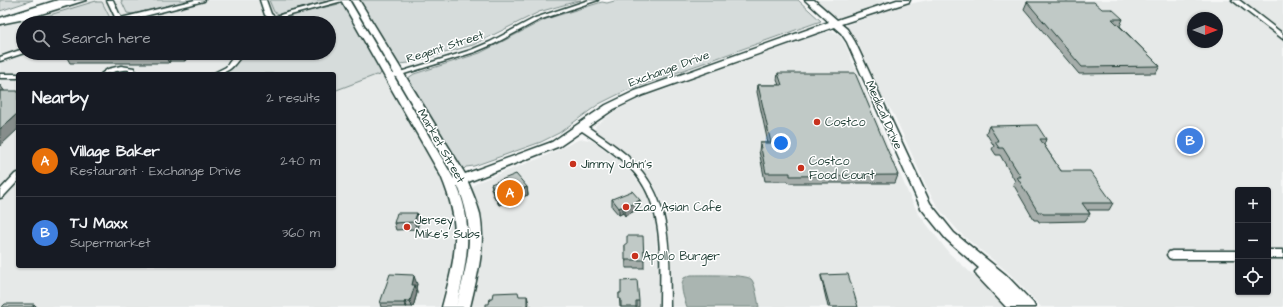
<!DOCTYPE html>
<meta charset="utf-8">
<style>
body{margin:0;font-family:"Architects Daughter",sans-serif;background:#20242c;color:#f1f3f6}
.controls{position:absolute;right:12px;bottom:12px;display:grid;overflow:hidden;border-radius:4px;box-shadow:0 1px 3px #0004}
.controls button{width:36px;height:36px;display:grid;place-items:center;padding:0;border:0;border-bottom:1px solid #363941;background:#171b24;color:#f1f3f6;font:20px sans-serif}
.compass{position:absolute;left:1187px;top:12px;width:36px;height:36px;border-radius:50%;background:#171b24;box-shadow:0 1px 3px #0004;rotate:90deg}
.you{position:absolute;left:781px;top:143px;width:14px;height:14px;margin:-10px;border:3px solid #fff;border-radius:50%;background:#1a73e8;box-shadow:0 0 0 6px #1a73e833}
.badge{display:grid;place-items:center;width:26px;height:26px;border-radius:50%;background:#0b8043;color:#fff;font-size:13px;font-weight:700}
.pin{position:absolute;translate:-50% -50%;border:2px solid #fff;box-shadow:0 1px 4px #0006}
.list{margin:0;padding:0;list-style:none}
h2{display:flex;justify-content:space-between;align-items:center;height:52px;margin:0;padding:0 16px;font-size:17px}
h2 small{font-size:13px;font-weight:400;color:#9ea1a6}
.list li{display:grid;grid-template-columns:26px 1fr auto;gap:12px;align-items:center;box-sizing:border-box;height:72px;padding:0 16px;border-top:1px solid #363941}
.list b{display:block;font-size:15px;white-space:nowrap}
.list p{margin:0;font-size:13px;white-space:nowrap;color:#9ea1a6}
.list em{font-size:13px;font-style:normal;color:#9ea1a6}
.icon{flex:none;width:22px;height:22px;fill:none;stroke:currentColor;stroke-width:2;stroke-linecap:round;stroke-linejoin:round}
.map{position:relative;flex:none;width:1283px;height:307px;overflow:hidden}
.search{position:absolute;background:#171b24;box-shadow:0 1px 3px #0004;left:16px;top:16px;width:320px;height:44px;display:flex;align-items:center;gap:10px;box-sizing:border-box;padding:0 14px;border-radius:22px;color:#9ea1a6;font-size:15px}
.panel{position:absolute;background:#171b24;box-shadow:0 1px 3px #0004;left:16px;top:72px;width:320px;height:196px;border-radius:4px}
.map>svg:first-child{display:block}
.built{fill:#e6e9e8;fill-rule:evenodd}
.green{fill:#d6dcdb;stroke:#7a8c88}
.water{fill:#aab5b1;stroke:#72857f}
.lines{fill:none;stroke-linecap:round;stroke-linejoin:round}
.street-casing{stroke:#1f3d34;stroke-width:3}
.secondary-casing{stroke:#1f3d34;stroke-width:3}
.highway-casing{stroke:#1f3d34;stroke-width:3}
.street{fill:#fff;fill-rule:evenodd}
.secondary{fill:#fff;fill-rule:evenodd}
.highway{fill:#fff;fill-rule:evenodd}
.wall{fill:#a5adaa;stroke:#1f3d34}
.shaded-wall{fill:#868d8b;stroke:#1f3d34}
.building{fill:#c0c9c6;stroke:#1f3d34}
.poi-dot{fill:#c8321e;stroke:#fff;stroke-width:1.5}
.labels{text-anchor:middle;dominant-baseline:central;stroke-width:3;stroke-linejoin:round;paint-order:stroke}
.street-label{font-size:12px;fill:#1f3d34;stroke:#fff}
.poi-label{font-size:12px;fill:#1f3d34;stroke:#fff;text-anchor:start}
</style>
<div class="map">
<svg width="1283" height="307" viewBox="0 0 1283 307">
<rect width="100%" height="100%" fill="#f6f7f7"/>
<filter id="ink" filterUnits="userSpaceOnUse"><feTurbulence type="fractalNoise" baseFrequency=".025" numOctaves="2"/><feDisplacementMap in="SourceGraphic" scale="8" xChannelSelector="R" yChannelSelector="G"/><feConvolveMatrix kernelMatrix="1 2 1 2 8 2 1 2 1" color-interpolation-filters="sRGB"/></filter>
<g filter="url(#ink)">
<g class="built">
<path d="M86,0H341L441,177L453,201L458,243L439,307H0V26ZM23,23H329V53H23ZM18,74H334V266H18Z"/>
<path d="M814,0H895L842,18L833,16Z"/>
<path d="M928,0H1232L1283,40V307H1041L1009,273L962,235L939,209L928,190L894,115L882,96L859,45L846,28L847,25L849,24L899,6ZM1193,18H1217V42H1193ZM1238,190H1268V292H1238Z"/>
<path d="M1239,0H1283V33L1242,2Z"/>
<path d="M825,32H834L839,35L845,44L908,193L918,213L949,253L983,284L1005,307H672L669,239L667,218L663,204L654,185L643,170L633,159L598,133L595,129L596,125L617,110L641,98Z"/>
<path d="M584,139L593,141L620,161L632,173L648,196L656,224L659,307H470L480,263L481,248L482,234L477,205L472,190L473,186L478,182L543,157L578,140Z"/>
</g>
<g class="green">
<path d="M0,0H33L0,11Z"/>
<path d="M121,0H193L133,14L127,13Z"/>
<path d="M269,0H332L279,14L274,12Z"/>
<path d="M360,0H581L539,12L473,45L409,63L399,64Z"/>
<path d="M618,0H798L821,21L625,91L599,104L559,133L541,142L474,166L466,167L464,169L462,167L408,78L414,74L480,53L546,19L602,2L607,3Z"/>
<path d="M96,1V2H102L110,18L107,22L102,23H23Z"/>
<path d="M339,4L345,6L382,71L379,76L376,75L334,91V74H222L233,68L245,53H329V23H271L286,16Z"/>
</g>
<path class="water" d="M691,275C702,275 745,274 751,279C755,282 758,302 759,307H687C684,298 679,287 684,278Z"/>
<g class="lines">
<defs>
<g id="street">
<path d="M77,0H86L25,19L0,24V20L22,16Z"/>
<path d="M107,0H113L121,18L195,0H205L204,1L117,23H106L116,19Z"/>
<path d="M260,0H266L271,14L275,17L283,14L336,0H346L287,16L271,23H263L270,19L265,15Z"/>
<path d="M589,0H598L539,20L494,44L475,52L391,78L389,79L386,77L387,76L471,50L490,42L535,18Z"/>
<path d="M1232,0H1239L1283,34V39Z"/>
<path d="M23,49L24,53L0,61V57Z"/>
<path d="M236,53H243C234,66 229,74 212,74L226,67Z"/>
<path d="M121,66L134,68L136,74H130L129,70C119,69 111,74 101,74L108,69Z"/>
<rect x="0" y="74" width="18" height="4"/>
<path d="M579,125H585C603,138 624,150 638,167C673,205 669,258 670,307H660C660,261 666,207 632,170C617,154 597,141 579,129L578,127Z"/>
<path d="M18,173V181L3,197L0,198V190L15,174Z"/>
<rect x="1268" y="250" width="15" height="8"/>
<path d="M1172,251H1238V259H1172L1169,258L1167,255L1169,252Z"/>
</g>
<path id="secondary" d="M341,0H349L454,179V176L351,0H359L465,174L552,142L606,105L635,91L829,22L805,0H814L837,20L897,0H910L909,2L841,24L847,29L855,42L930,203L954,233L1006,275L1033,303L1035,307H1006L977,276L975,272L979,268L946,239L921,208L847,42L841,33L834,27L643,95L614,109L560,146L468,182C472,192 477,203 480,214C486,245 477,277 470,307H456C468,260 477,233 458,186H457C475,227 466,266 456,307H442C456,255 463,228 441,176Z"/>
<path id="highway" d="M58,0H74L73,2L0,24V18Z"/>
</defs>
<use href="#street" class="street-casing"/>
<use href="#secondary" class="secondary-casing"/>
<use href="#highway" class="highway-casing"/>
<use href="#street" class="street"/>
<use href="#secondary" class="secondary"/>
<use href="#highway" class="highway"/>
</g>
<g class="wall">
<path d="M1027,2L1123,19L1120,26L1160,66L1156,73L1079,74L1024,9Z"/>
<path d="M66,53H192L185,61H170L169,63H70L65,54Z"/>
<path d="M778,73L898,175L895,183H789L788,181H765L759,151L760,143H768L757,92L758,85H779L777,80Z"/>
<path d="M989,126L1046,139L1044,145L1061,171L1113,203L1109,210H1088L1090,214L1085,221L1039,222L1038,220H1034L1013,184L1015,181L1000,155H996L992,149L994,146L986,133Z"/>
<path d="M491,184L527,187L528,195L499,205L493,195L491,188L492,187Z"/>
<path d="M612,199L640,200V208L625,216L623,213L619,215L612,207Z"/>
<path d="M419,221L417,229L396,230L394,223Z"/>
<path d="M625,244L644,260V268H626Z"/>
<path d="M821,275L858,307H828L821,277Z"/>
<path d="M417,284L416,288L417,293L413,307H381L380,303Z"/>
<path d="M619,293L639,301V307H620Z"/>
</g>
<g class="shaded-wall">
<path d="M165,53H166L170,61L169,63L164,54Z"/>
<path d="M181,53H192L185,61Z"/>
<path d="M0,85L6,93L0,98Z"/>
<path d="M18,113V129L0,146V129Z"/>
<path d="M527,187L528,195L499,205L497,198Z"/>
<path d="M640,200V208L625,216V208Z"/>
<path d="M623,206V213L619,215V208Z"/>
<path d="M417,213L419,221L417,229L414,222Z"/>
<path d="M414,276L417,284L416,288L417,293L413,307H412L410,301L412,285Z"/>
<path d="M527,296L529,303L528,307H527Z"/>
<path d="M405,301L407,307H406L404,303Z"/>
<path d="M34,304L37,307H32Z"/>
</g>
<g class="building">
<path d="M1027,2H1094L1102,9H1112L1123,19H1112L1160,66L1082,67Z"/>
<path d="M66,53H165L164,54H65Z"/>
<path d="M778,73H855L898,175L790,176V173H766L760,143H771L758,85H782Z"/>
<path d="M0,91H18V113L0,129Z"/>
<path d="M1037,125L1046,139H1040L1061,171H1090L1113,203H1082L1090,214H1043L1042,212H1038L1017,177H1021L1003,148H999L995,142H999L989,126Z"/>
<path d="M516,174L527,187L497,198L491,188L493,187L491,184Z"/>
<path d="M632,191L640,200L625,208L623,206L619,208L612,199Z"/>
<path d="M397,213H417L414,222L394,223Z"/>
<path d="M627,236H643L644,260H625V244H627Z"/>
<path d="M390,274L413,275L414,276L412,285H415L410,301H405L404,303H380Z"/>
<path d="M848,274L858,307H830L821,275Z"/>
<path d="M637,280L639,301H636V307H621V299H619V293H621V281Z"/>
<path d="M518,292L519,296H527V306H532V307H486V304H489L490,298H492L493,293Z"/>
<path d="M5,304H34L32,307H2Z"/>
</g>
</g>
<g class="poi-dot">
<circle cx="817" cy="122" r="4"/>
<circle cx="573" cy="164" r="4"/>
<circle cx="801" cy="168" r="4"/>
<circle cx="626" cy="207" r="4"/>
<circle cx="407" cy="227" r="4"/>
<circle cx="635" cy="256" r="4"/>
</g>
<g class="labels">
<g class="street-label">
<text transform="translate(445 47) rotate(-18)">Regent Street</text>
<text transform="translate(669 69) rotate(-20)">Exchange Drive</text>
<text transform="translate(884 115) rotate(66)">Medical Drive</text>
<text transform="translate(441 146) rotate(60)">Market Street</text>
</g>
<g class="poi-label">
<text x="825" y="122">Costco</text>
<text x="809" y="161">Costco<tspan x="809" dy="14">Food Court</tspan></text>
<text x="581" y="164">Jimmy John's</text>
<text x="634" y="207">Zao Asian Cafe</text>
<text x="415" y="220">Jersey<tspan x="415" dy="14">Mike's Subs</tspan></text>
<text x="643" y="256">Apollo Burger</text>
</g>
</g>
</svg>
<div class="controls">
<button>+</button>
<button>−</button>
<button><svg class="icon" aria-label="locate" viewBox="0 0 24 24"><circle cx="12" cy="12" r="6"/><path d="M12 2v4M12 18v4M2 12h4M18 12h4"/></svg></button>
</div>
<svg class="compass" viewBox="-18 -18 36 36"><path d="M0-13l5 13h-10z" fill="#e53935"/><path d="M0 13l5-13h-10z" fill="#9ea1a6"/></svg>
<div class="you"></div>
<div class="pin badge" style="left:510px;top:193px;background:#e8710a">A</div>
<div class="pin badge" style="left:1190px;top:141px;background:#3f7fe0">B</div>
<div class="search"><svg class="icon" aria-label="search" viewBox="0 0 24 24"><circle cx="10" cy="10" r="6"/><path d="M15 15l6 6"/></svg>Search here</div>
<section class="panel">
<h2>Nearby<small>2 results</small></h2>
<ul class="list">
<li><span class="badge" style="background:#e8710a">A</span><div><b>Village Baker</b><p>Restaurant · Exchange Drive</p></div><em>240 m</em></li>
<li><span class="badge" style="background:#3f7fe0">B</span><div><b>TJ Maxx</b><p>Supermarket</p></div><em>360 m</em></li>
</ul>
</section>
</div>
